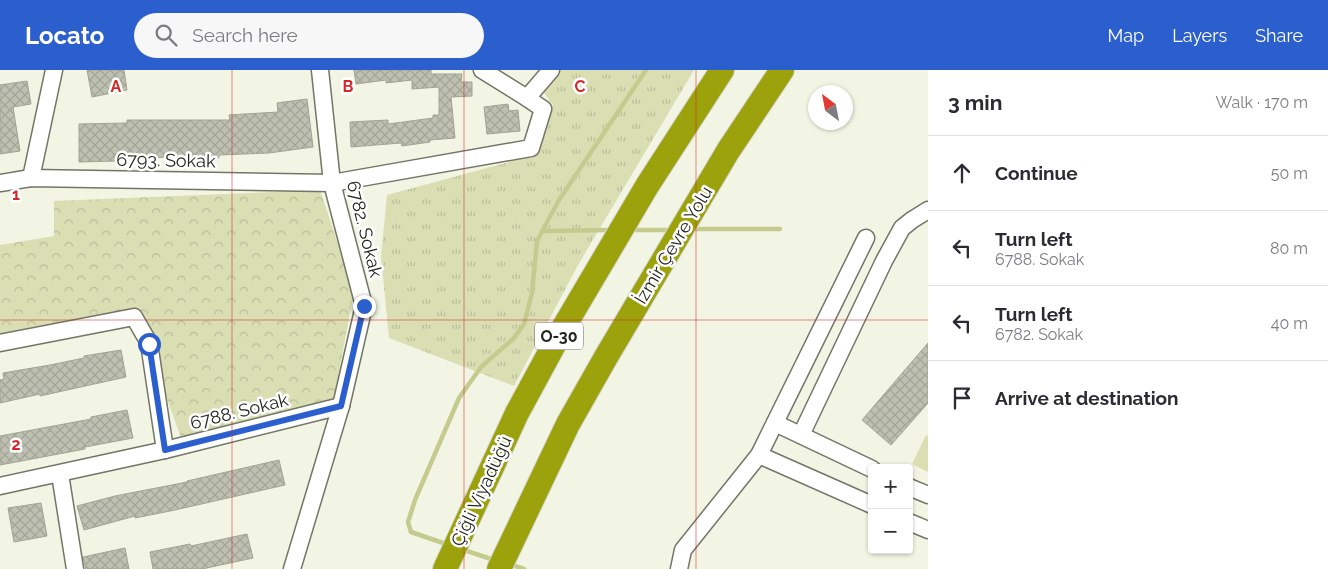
<!DOCTYPE html>
<meta charset="utf-8">
<style>
body{margin:0;font-family:Raleway,sans-serif;background:#f7f7f7;color:#2b2b33}
.controls{position:absolute;right:15px;bottom:15px;display:grid;overflow:hidden;border-radius:5px;box-shadow:0 1px 4px #0004}
.controls button{width:45px;height:45px;display:grid;place-items:center;padding:0;border:0;border-bottom:1px solid #e1e1e2;background:#fff;color:#2b2b33;font:25px sans-serif}
.compass{position:absolute;left:808px;top:15px;width:45px;height:45px;border-radius:50%;background:#fff;box-shadow:0 1px 4px #0004;rotate:328deg}
.stop{position:absolute;width:15px;height:15px;margin:-11px;border:4px solid #2c5fce;border-radius:50%;background:#fff}
.stop.end{background:#2c5fce;border-color:#fff;box-shadow:0 1px 5px #0008}
.list{margin:0;padding:0;list-style:none}
h2{display:flex;justify-content:space-between;align-items:center;height:65px;margin:0;padding:0 20px;font-size:21px}
h2 small{font-size:16px;font-weight:400;color:#7c7c81}
.list li{display:grid;grid-template-columns:32px 1fr auto;gap:15px;align-items:center;box-sizing:border-box;height:75px;padding:0 20px;border-top:1px solid #e1e1e2}
.list b{display:block;font-size:19px;white-space:nowrap}
.list p{margin:0;font-size:16px;white-space:nowrap;color:#7c7c81}
.list em{font-size:16px;font-style:normal;color:#7c7c81}
.icon{flex:none;width:28px;height:28px;fill:none;stroke:currentColor;stroke-width:2;stroke-linecap:round;stroke-linejoin:round}
.map{position:relative;flex:none;width:928px;height:499px;overflow:hidden}
header{display:flex;align-items:center;gap:30px;box-sizing:border-box;height:70px;padding:0 25px;background:#2c5fce;color:#fff}
header strong{font-size:24px}
nav{display:flex;gap:28px;margin-inline-start:auto;font-size:18px}
.search{width:350px;height:45px;background:#f7f7f7;display:flex;align-items:center;gap:12px;box-sizing:border-box;padding:0 18px;border-radius:28px;color:#7c7c81;font-size:19px}
main{display:flex}
aside{flex:1;background:#fff}
.map>svg:first-child{display:block}
.grass{fill:url(#grass-tufts)}
.park{fill:url(#park-crowns)}
.garden{fill:#d9deb3}
.lines{fill:none;stroke-linecap:round;stroke-linejoin:round}
.stream{stroke:#c5cb8f;stroke-width:4.5}
.building{fill:url(#building-cross-hatch);stroke:#a1a393}
.minor-casing{stroke:#737566;stroke-width:19}
.highway-casing{stroke:#d8d8d7;stroke-width:26}
.minor{stroke:#fff;stroke-width:16}
.highway{stroke:#9ba20c;stroke-width:24}
.route{stroke:#2c5fce;stroke-width:6}
.grid{fill:none;stroke:#d62828;stroke-width:1;stroke-opacity:0.55}
.labels{text-anchor:middle;dominant-baseline:central;stroke-width:5;stroke-linejoin:round;paint-order:stroke}
.shield{fill:#fff;stroke:#666662;stroke-width:1}
.shield-label{font-size:16px;font-weight:bold;fill:#25251f}
.street-label{font-size:18px;fill:#25251f;stroke:#fff}
.grid-label{font-size:16px;text-anchor:middle;font-weight:bold;fill:#d62828;stroke:#fff;stroke-width:5;stroke-linejoin:round;paint-order:stroke}
</style>
<header>
<strong>Locato</strong>
<div class="search"><svg class="icon" aria-label="search" viewBox="0 0 24 24"><circle cx="10" cy="10" r="6"/><path d="M15 15l6 6"/></svg>Search here</div>
<nav><a>Map</a><a>Layers</a><a>Share</a></nav>
</header>
<main>
<div class="map">
<svg width="928" height="499" viewBox="0 0 928 499">
<defs>
<pattern id="grass-tufts" width="24" height="20" patternUnits="userSpaceOnUse" patternTransform="scale(1.25)"><rect width="24" height="20" fill="#d9deb3"/><path d="M3 7l-1-3M5 7V3M7 7l1-3M15 17l-1-3M17 17v-4M19 17l1-3" fill="none" stroke="#babe9a"/></pattern>
<pattern id="park-crowns" width="20" height="18" patternUnits="userSpaceOnUse" patternTransform="scale(1.25)"><rect width="20" height="18" fill="#d9deb3"/><path d="M2 6a3 3 0 1 1 6 0M12 15a3 3 0 1 1 6 0" fill="none" stroke="#babe9a"/></pattern>
<pattern id="building-cross-hatch" width="8" height="8" patternUnits="userSpaceOnUse" patternTransform="scale(1.25)"><rect width="8" height="8" fill="#bec0b1"/><path d="M0 0l8 8M0 8l8-8" fill="none" stroke="#a3a598"/></pattern>
</defs>
<rect width="100%" height="100%" fill="#f3f5e4"/>
<path class="grass" d="M557,0H694L578,195L514,316L389,268L381,186L387,125L531,86L553,35L541,19Z"/>
<path class="park" d="M320,120L354,222L333,333L181,368L136,242L0,266V175L54,166V131Z"/>
<path class="garden" d="M926,365L928,366V402L912,394Z"/>
<g class="lines">
<g class="stream">
<path d="M692,159H780"/>
<path d="M629,160H674"/>
<path d="M543,161L611,160"/>
<path d="M449,475L411,462L408,452L415,430L459,328L481,297L514,268L524,254L532,223L537,171L559,130L646,0"/>
<path d="M461,479L494,490"/>
<path d="M509,494L524,499"/>
</g>
</g>
<g class="building">
<path d="M87,0H124L127,20L92,27Z"/>
<path d="M354,0H431V4H462L461,12H472V26L451,27L455,68L430,70V72L402,76L401,73L351,77L350,52L388,50V54L433,48V45H439V17L412,19V10L386,13V10L356,14Z"/>
<path d="M27,11L31,34L13,37L20,81L0,84V15Z"/>
<path d="M307,29L313,77L269,83L219,85V88L183,89V87L116,88V91L79,92V54L127,53V50H230L229,45L278,42L277,33Z"/>
<path d="M508,34L509,41L518,40L520,61L487,64L484,37Z"/>
<path d="M928,273V333L891,375L862,350Z"/>
<path d="M121,280L126,307L40,326V324L0,333V310L4,309L3,303L50,295L84,288V286Z"/>
<path d="M127,340L133,368L85,377V379L0,395V366L91,349V347Z"/>
<path d="M279,390L285,415L175,440L135,448V446L84,460L77,436L115,426L187,412V411Z"/>
<path d="M41,433L47,466L14,472L8,438Z"/>
<path d="M247,464L253,488L202,499H153L150,482L190,474L191,476Z"/>
<path d="M125,478L129,499H86L83,487Z"/>
</g>
<g class="lines">
<defs>
<g id="minor">
<path d="M482,0L527,28L551,0"/>
<path d="M31,108L54,0"/>
<path d="M0,113L31,108L332,113L531,78L543,39L527,28"/>
<path d="M0,273L134,247L149,273L165,380"/>
<path d="M775,353L872,399"/>
<path d="M801,365L884,191L902,158L912,150L928,140"/>
<path d="M759,385L872,435"/>
<path d="M60,404L75,499"/>
<path d="M0,416L165,380L341,336"/>
<path d="M909,417L928,425"/>
<path d="M909,452L928,460"/>
<path d="M292,499L341,336L364,236L332,113L320,0"/>
<path d="M679,499L683,480L759,385L866,168"/>
</g>
<g id="highway">
<path d="M445,499L517,343L562,260L647,116L722,0"/>
<path d="M499,499L568,354L606,287L728,81L782,0"/>
</g>
</defs>
<use href="#minor" class="minor-casing"/>
<use href="#highway" class="highway-casing"/>
<use href="#minor" class="minor"/>
<use href="#highway" class="highway"/>
</g>
<g class="lines">
<path class="route" d="M149,274L165,380L341,336L364,236"/>
</g>
<path class="grid" d="M232,0V499M464,0V499M696,0V499M0,250H928"/>
<g class="labels">
<rect class="shield" x="535" y="252.5" width="48" height="27" rx="4"/>
<g class="shield-label">
<text x="559" y="266">O-30</text>
</g>
<g class="street-label">
<text transform="translate(166 90) rotate(1)">6793. Sokak</text>
<text transform="translate(365 159) rotate(76)">6782. Sokak</text>
<text transform="translate(673 175) rotate(-59)">İzmir Çevre Yolu</text>
<text transform="translate(239 341) rotate(-14)">6788. Sokak</text>
<text transform="translate(481 421) rotate(-65)">Çiğli Viyadüğü</text>
</g>
</g>
<g class="grid-label">
<text x="116" y="22">A</text>
<text x="348" y="22">B</text>
<text x="580" y="22">C</text>
<text x="16" y="130">1</text>
<text x="16" y="380">2</text>
</g>
</svg>
<div class="controls">
<button>+</button>
<button>−</button>
</div>
<svg class="compass" viewBox="-18 -18 36 36"><path d="M0-13l5 13h-10z" fill="#e53935"/><path d="M0 13l5-13h-10z" fill="#7c7c81"/></svg>
<div class="stop" style="left:149px;top:274px"></div>
<div class="stop end" style="left:364px;top:236px"></div>
</div>
<aside>
<h2>3 min<small>Walk · 170 m</small></h2>
<ul class="list">
<li><svg class="icon" aria-label="ahead" viewBox="0 0 24 24"><path d="M12 20V5M6 11l6-6 6 6"/></svg><div><b>Continue</b></div><em>50 m</em></li>
<li><svg class="icon" aria-label="left" viewBox="0 0 24 24"><path d="M17 20v-9H6M10 6l-5 5 5 5"/></svg><div><b>Turn left</b><p>6788. Sokak</p></div><em>80 m</em></li>
<li><svg class="icon" aria-label="left" viewBox="0 0 24 24"><path d="M17 20v-9H6M10 6l-5 5 5 5"/></svg><div><b>Turn left</b><p>6782. Sokak</p></div><em>40 m</em></li>
<li><svg class="icon" aria-label="arrive" viewBox="0 0 24 24"><path d="M6 21V4h12l-3 4 3 4H6"/></svg><div><b>Arrive at destination</b></div></li>
</ul>
</aside>
</main>
